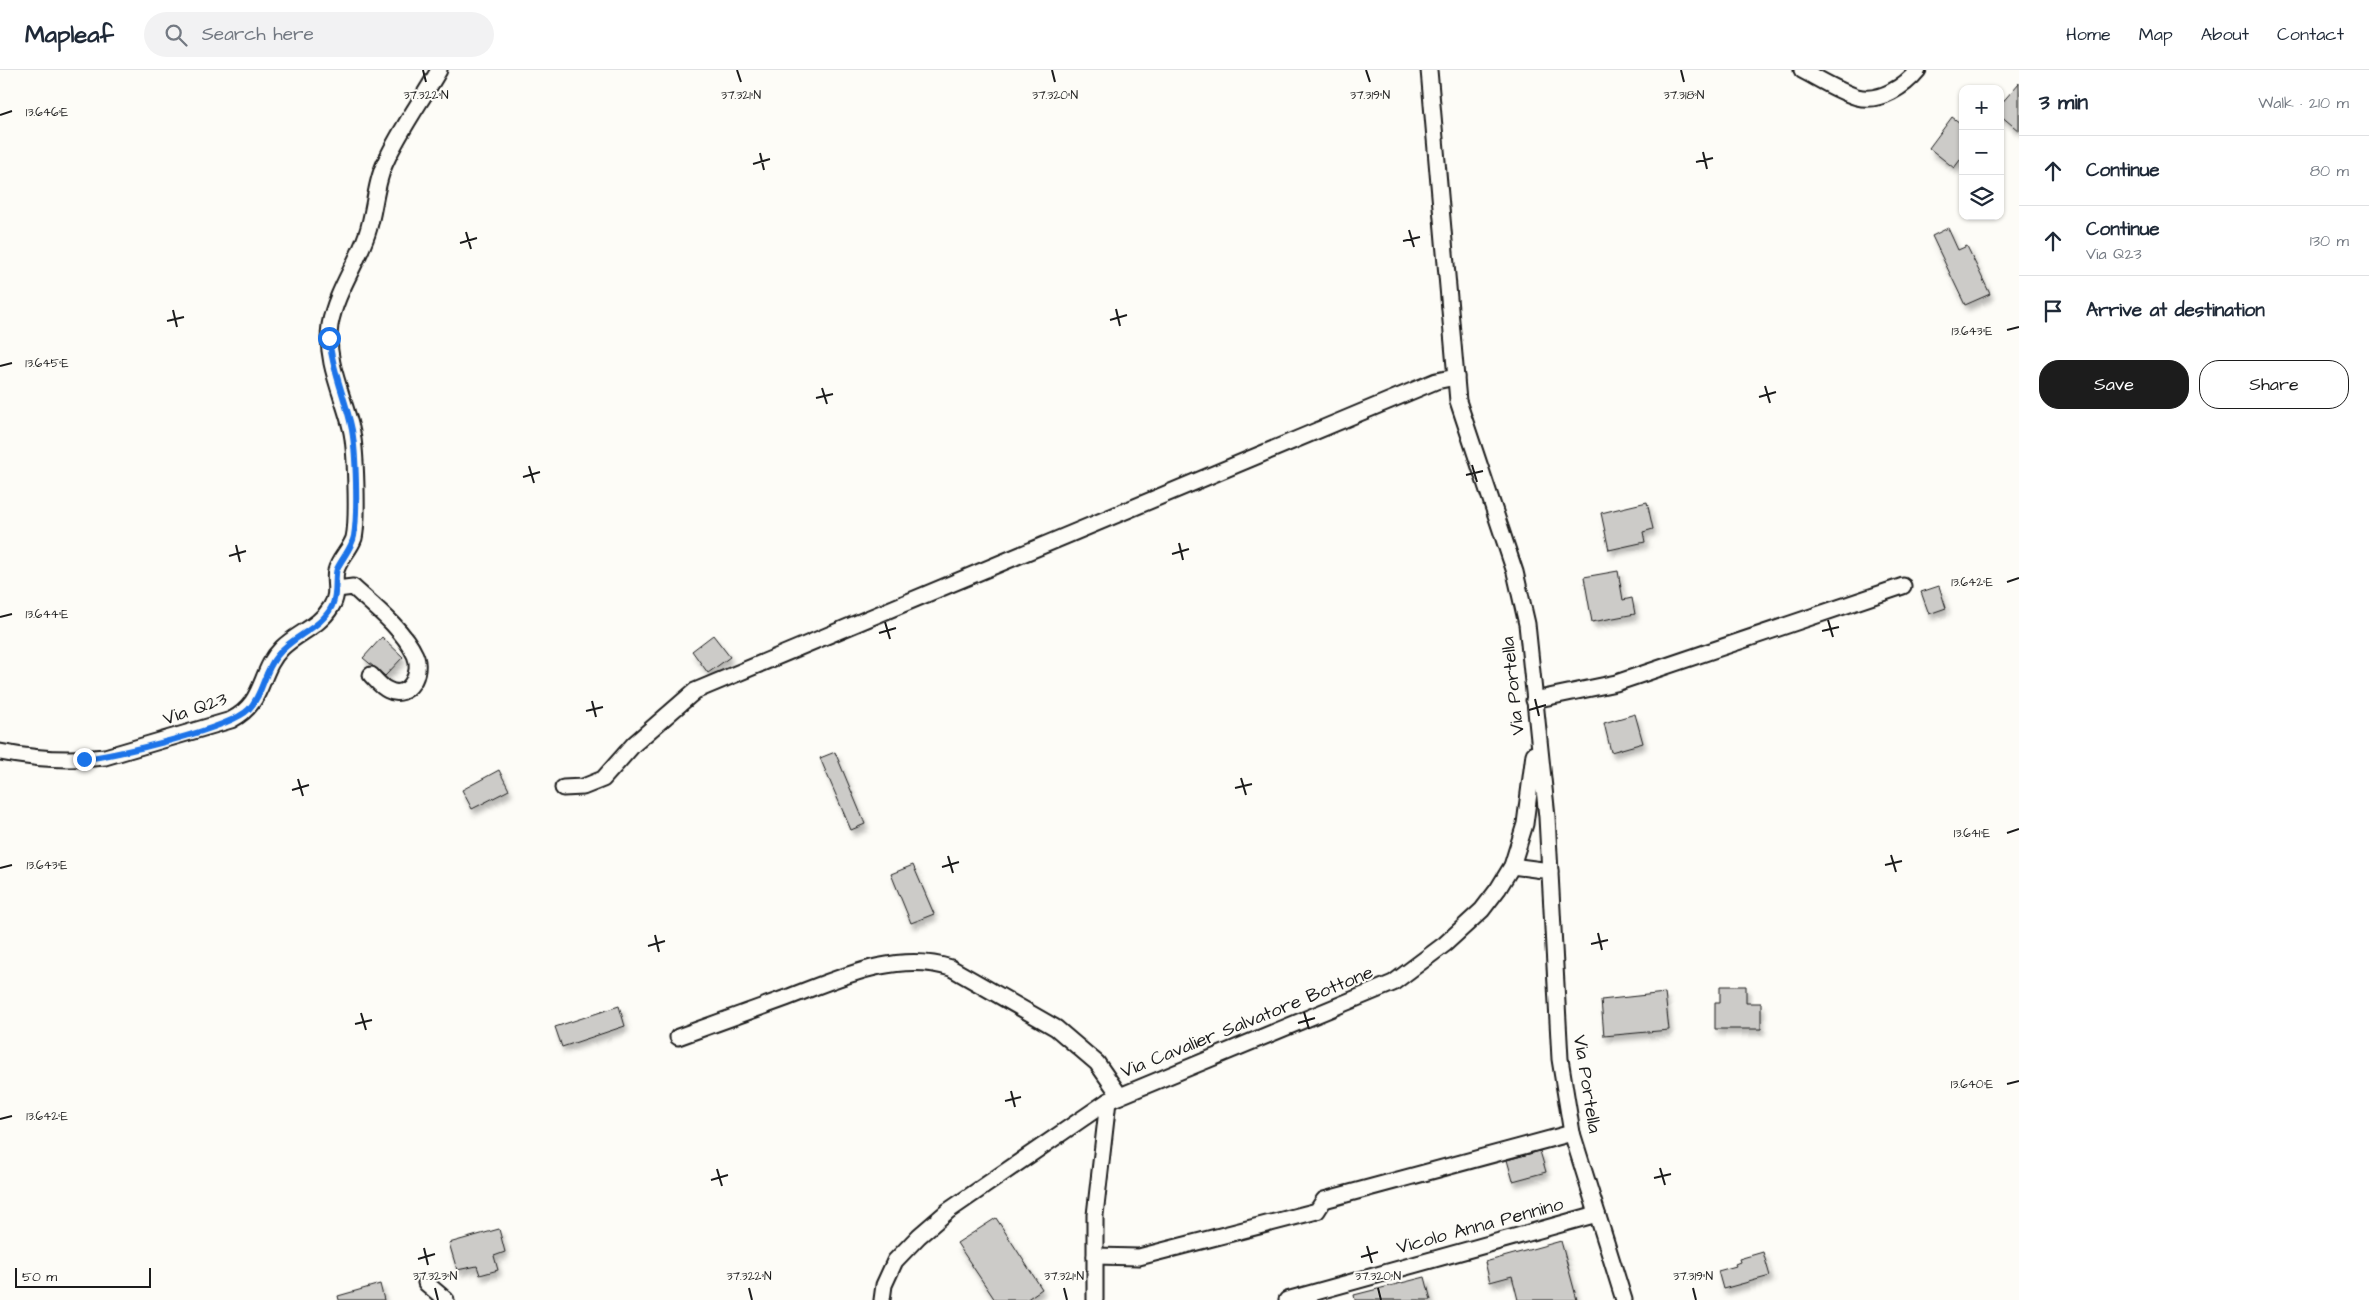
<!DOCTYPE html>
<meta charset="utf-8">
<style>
body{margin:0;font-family:"Architects Daughter",sans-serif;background:#f2f2f3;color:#1f2937}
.controls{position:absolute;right:15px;top:15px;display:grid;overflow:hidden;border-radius:10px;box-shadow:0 1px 4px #0004}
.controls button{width:45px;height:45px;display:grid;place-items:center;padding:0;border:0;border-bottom:1px solid #e0e1e3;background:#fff;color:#1f2937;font:25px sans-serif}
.scale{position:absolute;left:15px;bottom:12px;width:136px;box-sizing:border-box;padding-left:5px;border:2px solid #1c1c1c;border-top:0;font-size:14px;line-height:18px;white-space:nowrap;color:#1c1c1c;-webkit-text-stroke:4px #fdfcf7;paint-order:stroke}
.stop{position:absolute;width:15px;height:15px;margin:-11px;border:4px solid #1a73e8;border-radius:50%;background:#fff}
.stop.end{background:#1a73e8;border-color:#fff;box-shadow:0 1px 5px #0008}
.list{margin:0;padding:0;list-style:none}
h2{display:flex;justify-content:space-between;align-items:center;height:65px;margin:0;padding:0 20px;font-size:21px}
h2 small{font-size:16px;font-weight:400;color:#747a83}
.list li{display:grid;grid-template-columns:32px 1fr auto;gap:15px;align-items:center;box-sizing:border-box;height:70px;padding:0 20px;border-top:1px solid #e0e1e3}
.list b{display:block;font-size:19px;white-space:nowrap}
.list p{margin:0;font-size:16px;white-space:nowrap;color:#747a83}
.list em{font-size:16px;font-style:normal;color:#747a83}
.actions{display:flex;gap:10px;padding:15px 20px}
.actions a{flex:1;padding:11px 0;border:1px solid #1c1c1c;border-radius:20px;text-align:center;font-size:18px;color:#1c1c1c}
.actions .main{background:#1c1c1c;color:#fff}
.icon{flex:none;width:28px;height:28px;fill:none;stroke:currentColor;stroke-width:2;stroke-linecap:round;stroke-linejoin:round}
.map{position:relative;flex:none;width:2019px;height:1230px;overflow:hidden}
header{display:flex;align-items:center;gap:30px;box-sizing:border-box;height:70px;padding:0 25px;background:#fff;border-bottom:1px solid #e0e1e3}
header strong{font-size:24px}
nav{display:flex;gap:28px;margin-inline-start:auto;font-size:18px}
.search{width:350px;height:45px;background:#f2f2f3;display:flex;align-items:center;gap:12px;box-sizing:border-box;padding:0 18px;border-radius:28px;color:#747a83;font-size:19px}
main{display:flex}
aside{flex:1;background:#fff}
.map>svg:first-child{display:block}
.building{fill:#cccbc8;stroke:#1c1c1c;filter:url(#shadow)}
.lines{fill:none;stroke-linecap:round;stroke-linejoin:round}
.minor-casing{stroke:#1c1c1c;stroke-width:19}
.minor{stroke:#fdfcf7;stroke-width:15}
.route{stroke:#1a73e8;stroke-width:6}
.ticks{fill:none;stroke:#1c1c1c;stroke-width:2}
.labels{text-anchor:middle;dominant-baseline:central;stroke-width:4;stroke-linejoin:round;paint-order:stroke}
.street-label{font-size:19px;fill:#1c1c1c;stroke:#fdfcf7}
.ticks-label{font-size:12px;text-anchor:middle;fill:#1c1c1c;stroke:#fdfcf7;stroke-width:4;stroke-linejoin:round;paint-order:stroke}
</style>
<header>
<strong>Mapleaf</strong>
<div class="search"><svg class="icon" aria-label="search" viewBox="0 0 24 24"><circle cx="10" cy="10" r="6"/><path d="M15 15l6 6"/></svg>Search here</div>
<nav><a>Home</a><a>Map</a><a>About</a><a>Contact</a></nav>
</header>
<main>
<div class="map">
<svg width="2019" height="1230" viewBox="0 0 2019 1230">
<defs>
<filter id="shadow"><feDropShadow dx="3" dy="5.5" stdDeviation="2.5" flood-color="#0004"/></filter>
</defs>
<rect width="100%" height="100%" fill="#fdfcf7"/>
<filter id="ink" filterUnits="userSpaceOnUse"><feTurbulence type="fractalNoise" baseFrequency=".02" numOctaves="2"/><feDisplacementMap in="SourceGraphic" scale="10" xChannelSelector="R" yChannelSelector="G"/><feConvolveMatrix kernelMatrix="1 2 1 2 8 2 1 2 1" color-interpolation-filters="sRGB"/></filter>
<g filter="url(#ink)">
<g class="building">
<path d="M2019,13V61L2000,45V35Z"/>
<path d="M1952,47L1963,55V86L1954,98L1929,78Z"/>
<path d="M1948,158L1958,180L1967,176L1990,224L1965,235L1932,166Z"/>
<path d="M1647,432L1653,459L1643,462L1645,472L1609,480L1601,443Z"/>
<path d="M1618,501L1623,530L1632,528L1635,544L1592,552L1584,507Z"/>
<path d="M1939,516L1946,538L1929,544L1921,522Z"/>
<path d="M713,565L730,587L708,603L692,581Z"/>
<path d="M382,567L403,587L385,606L363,588Z"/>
<path d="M1635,644L1643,673L1611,682L1604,653Z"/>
<path d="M835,682L865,754L851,760L820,688Z"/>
<path d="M499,700L509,720L472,739L462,720Z"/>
<path d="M913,795L934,844L911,853L891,804Z"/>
<path d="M1720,916H1746V933H1761V959H1715V933H1720Z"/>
<path d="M1665,923L1669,960L1604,966L1601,930Z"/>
<path d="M619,936L625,956L562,977L555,957Z"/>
<path d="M1540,1081L1546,1102L1513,1111L1507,1090Z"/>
<path d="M996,1148L1042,1219L1026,1230H995L957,1173Z"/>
<path d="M499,1159L505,1182L494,1186L498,1200L480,1205L477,1196L457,1200L449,1173Z"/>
<path d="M1561,1171L1577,1230H1518L1512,1206L1490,1212L1485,1192Z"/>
<path d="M1763,1182L1770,1206L1723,1219L1718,1201L1736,1196L1735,1194L1740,1192L1739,1189Z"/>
<path d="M1425,1207L1431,1230H1355L1354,1225Z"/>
<path d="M380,1214L384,1230H339L338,1226Z"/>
</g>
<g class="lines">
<defs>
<g id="minor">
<path d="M1429,0L1458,331L1515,502L1527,554L1547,747L1560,989L1572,1063L1624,1230"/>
<path d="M1802,0C1819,9 1838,21 1857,27C1880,33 1905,16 1918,0"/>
<path d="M337,519L353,517C374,536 403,559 415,585C423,602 409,631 388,620C381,617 376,610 371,605"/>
<path d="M1534,630L1616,613L1903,516"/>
<path d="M0,682C35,689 70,691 105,687L231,650C266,632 258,602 282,578C297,563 319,557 331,537C340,523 333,512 336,501C338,490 350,480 354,468C358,450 356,377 351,358C343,325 325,291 330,255C336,222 356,196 367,164C375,141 375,113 386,91C400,60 422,30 439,0"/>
<path d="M563,718L583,717L603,709L634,674L695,621L1436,311L1456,307"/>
<path d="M1512,796L1550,801"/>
<path d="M678,967C714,954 750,941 786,928C837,909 896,880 951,898L1056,958L1097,993L1120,1026"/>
<path d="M1095,1186L1139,1187L1317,1141L1324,1130L1572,1063"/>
<path d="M426,1213L446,1230"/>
<path d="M882,1230L884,1215L895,1191L919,1166L948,1141L1108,1031L1393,913L1445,874L1482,840L1498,819L1512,796L1525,754L1534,684"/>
<path d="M1095,1230V1145L1108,1031"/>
<path d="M1287,1230L1597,1144"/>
</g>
</defs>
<use href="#minor" class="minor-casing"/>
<use href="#minor" class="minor"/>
</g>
</g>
<g class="lines" filter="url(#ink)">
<path class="route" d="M84,689C114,686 230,659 249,639C263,624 264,601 277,586C291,566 321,559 332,536C338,523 334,506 337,499C342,488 352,478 354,466C358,442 356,383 352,360C346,329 332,301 329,268"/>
</g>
<path class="ticks" d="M423,0L426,12M737,0L741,12M1052,0L1055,12M1366,0L1370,12M1681,0L1684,12M0,45L12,41M1703,82L1707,99M760,83L764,100M1696,92L1713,88M753,94L770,89M1409,160L1414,177M466,162L471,179M1403,171L1420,167M460,173L477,168M1116,239L1120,256M173,240L177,257M1110,250L1127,245M167,251L184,247M2007,260L2019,257M0,296L12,293M1765,316L1770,333M822,318L827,334M1759,327L1776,322M816,328L833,324M1472,395L1477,412M529,396L534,413M1466,405L1483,401M523,407L540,402M1179,473L1183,490M236,475L240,492M1172,484L1189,479M229,486L246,481M2007,512L2019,508M0,547L12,544M1828,550L1833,567M885,552L890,569M1822,561L1839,557M879,563L896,558M1535,629L1539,646M592,631L596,647M1529,640L1546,635M586,641L603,637M1241,708L1246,725M298,709L303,726M1235,718L1252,714M292,720L309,715M2007,763L2019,759M1891,785L1896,802M948,786L953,803M1885,795L1902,791M942,797L959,792M0,798L12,795M1598,863L1602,880M655,865L659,882M1591,874L1608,870M648,876L665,871M1304,942L1309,959M361,943L366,960M1298,953L1315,948M355,954L372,950M2007,1014L2019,1011M1011,1021L1015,1037M1005,1031L1021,1027M0,1049L12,1046M1660,1098L1665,1115M717,1099L722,1116M1654,1108L1671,1104M711,1110L728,1105M1367,1176L1372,1193M424,1178L428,1195M1361,1187L1378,1182M418,1189L435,1184M435,1218L438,1230M749,1218L752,1230M1064,1218L1067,1230M1378,1218L1381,1230M1693,1218L1696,1230"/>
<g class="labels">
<g class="street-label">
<text transform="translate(1513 616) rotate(-96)">Via Portella</text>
<text transform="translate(195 639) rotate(-19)">Via Q23</text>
<text transform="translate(1247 952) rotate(-22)">Via Cavalier Salvatore Bottone</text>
<text transform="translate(1587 1014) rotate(81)">Via Portella</text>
<text transform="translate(1480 1156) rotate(-15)">Vicolo Anna Pennino</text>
</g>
</g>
<g class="ticks-label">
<text x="426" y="29">37.322°N</text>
<text x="741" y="29">37.321°N</text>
<text x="1055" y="29">37.320°N</text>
<text x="1370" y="29">37.319°N</text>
<text x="1684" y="29">37.318°N</text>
<text x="47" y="46">13.646°E</text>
<text x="1972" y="265">13.643°E</text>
<text x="47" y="297">13.645°E</text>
<text x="1972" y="516">13.642°E</text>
<text x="47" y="548">13.644°E</text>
<text x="1972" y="767">13.641°E</text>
<text x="47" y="799">13.643°E</text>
<text x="1972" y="1018">13.640°E</text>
<text x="47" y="1050">13.642°E</text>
<text x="435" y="1210">37.323°N</text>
<text x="749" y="1210">37.322°N</text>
<text x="1064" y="1210">37.321°N</text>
<text x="1378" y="1210">37.320°N</text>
<text x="1693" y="1210">37.319°N</text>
</g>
</svg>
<div class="controls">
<button>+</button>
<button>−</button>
<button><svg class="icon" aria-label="layers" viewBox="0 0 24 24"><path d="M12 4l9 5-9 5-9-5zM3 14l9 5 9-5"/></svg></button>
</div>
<div class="scale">50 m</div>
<div class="stop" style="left:329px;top:268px"></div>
<div class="stop end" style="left:84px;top:689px"></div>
</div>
<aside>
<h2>3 min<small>Walk · 210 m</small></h2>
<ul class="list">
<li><svg class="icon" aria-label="ahead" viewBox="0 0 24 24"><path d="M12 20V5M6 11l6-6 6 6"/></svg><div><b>Continue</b></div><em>80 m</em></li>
<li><svg class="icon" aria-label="ahead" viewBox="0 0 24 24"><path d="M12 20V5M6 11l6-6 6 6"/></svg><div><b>Continue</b><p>Via Q23</p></div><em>130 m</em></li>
<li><svg class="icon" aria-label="arrive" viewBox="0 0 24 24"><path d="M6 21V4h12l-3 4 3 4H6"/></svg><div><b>Arrive at destination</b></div></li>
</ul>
<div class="actions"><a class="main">Save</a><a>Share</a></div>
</aside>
</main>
